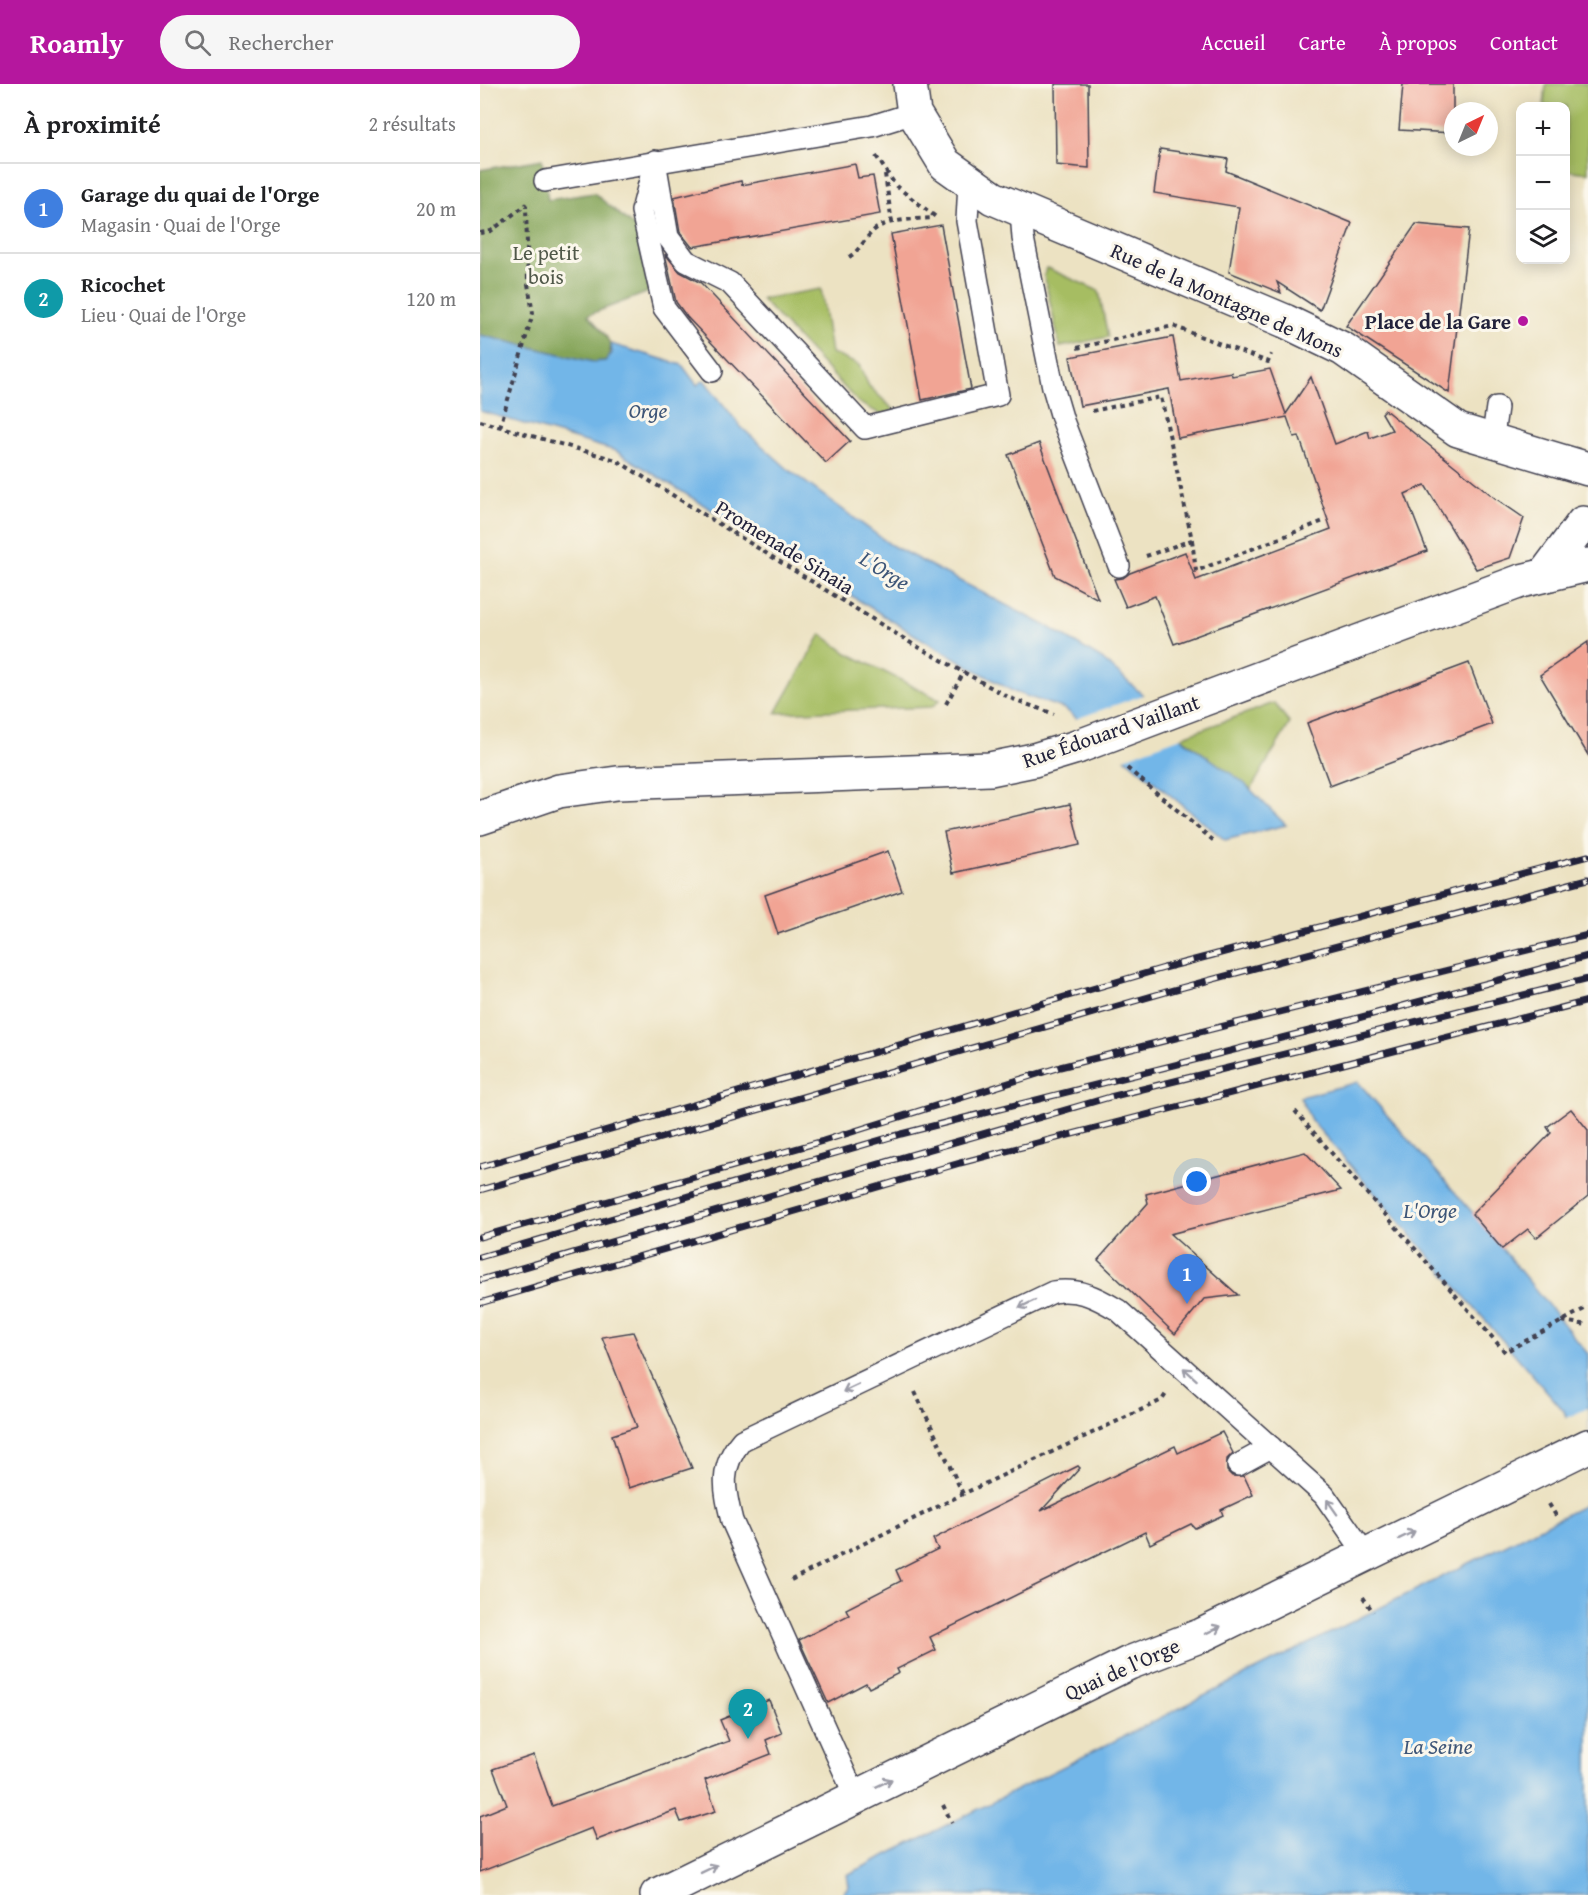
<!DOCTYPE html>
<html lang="fr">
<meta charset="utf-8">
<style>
body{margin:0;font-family:"Gentium Book Plus",serif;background:#f6f6f6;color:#202124}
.controls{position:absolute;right:18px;top:18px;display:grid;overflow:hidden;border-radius:12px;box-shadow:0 3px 15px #0003}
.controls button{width:54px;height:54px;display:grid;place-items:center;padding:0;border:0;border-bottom:2px solid #e0e0e0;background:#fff;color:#202124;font:30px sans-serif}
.compass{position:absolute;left:964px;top:18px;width:54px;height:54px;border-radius:50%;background:#fff;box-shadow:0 3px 15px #0003;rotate:43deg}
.you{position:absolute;left:717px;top:1098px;width:21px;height:21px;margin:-15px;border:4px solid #fff;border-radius:50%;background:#1a73e8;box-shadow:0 0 0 9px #1a73e833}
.badge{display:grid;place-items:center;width:39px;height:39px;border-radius:50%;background:#b5179e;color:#fff;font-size:20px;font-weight:700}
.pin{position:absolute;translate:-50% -50px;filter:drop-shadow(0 2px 3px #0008)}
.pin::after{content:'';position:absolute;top:32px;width:21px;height:18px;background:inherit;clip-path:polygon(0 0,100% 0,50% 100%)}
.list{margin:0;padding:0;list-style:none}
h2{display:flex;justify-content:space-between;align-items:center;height:78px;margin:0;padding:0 24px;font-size:26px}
h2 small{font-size:20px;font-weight:400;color:#757577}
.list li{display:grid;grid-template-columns:39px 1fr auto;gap:18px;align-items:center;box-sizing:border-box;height:90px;padding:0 24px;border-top:2px solid #e0e0e0}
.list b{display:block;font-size:22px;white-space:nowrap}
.list p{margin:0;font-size:20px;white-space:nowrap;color:#757577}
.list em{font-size:20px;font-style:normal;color:#757577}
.icon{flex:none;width:33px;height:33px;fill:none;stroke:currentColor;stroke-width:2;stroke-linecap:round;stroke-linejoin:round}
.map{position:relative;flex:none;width:1108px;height:1811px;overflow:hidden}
header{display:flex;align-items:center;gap:36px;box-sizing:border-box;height:84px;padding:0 30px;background:#b5179e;color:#fff}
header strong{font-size:28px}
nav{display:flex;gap:33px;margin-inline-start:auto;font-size:21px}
.search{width:420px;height:54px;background:#f6f6f6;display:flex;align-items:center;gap:15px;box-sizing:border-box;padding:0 21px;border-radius:33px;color:#757577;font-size:22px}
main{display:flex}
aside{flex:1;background:#fff}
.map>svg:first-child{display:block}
.green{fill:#a6bd62;stroke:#64704e;stroke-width:1.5}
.forest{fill:#84a458;stroke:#53634a;stroke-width:1.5}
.water{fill:#72b6e8;stroke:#4a6c92;stroke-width:1.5}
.pier{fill:#ece2c2}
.building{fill:#f1a494}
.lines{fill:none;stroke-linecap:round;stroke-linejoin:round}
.service-casing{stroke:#403f4f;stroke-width:24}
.minor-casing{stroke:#403f4f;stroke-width:36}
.tertiary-casing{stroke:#403f4f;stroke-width:36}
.secondary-casing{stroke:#403f4f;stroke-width:36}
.path{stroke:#403f4f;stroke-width:4;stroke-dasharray:4.5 4.5;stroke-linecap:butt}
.service{stroke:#fff;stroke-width:21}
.minor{stroke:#fff;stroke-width:33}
.tertiary{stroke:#fff;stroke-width:33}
.secondary{stroke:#fff;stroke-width:33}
.rail-casing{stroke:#22223b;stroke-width:7}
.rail{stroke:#fbf7ec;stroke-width:4.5;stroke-dasharray:14;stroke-linecap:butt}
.tertiary-bridge-casing{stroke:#403f4f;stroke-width:36;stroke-linecap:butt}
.tertiary-bridge{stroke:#fff;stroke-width:33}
.oneway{stroke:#9c9ca7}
.poi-dot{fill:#b5179e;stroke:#fbf7ec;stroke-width:2}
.labels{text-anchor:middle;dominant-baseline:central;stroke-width:6;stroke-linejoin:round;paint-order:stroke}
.park-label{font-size:21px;fill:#505849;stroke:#fbf7ec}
.street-label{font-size:21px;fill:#22223b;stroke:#fbf7ec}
.poi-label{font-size:21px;font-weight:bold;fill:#22223b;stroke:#fbf7ec;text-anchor:end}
.water-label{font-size:22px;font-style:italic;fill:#3e5678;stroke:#fbf7ec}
</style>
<header>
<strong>Roamly</strong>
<div class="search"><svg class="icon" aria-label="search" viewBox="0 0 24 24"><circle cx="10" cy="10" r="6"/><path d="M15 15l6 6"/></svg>Rechercher</div>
<nav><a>Accueil</a><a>Carte</a><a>À propos</a><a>Contact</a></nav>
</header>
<main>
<aside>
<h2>À proximité<small>2 résultats</small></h2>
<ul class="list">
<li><span class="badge" style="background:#3f7fe0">1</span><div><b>Garage du quai de l'Orge</b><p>Magasin · Quai de l'Orge</p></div><em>20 m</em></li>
<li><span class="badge" style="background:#0f9aa8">2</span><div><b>Ricochet</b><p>Lieu · Quai de l'Orge</p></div><em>120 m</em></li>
</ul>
</aside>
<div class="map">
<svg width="1108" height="1811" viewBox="0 0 1108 1811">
<rect width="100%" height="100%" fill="#fbf7ec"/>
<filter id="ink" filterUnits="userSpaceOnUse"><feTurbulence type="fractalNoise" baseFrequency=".0167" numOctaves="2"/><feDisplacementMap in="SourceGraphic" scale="12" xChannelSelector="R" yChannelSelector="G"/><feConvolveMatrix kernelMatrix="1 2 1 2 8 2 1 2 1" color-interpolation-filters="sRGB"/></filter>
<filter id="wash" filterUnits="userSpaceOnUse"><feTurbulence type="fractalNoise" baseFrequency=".008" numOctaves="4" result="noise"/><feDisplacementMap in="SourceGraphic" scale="24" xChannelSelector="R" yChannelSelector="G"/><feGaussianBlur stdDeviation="1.35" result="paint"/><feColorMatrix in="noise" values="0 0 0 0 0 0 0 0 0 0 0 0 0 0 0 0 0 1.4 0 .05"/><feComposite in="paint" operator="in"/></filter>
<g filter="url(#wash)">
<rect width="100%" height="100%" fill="#ece2c2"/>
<g class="green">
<path d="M1066,0H1108V89L1086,86V22H1064Z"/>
<path d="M567,184L619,207L628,253L580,263L564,191Z"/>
<path d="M341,205L351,269L379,281L389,302L415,327L400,330L379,319L281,215Z"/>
<path d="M341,550L367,569L460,616L452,623L296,629Z"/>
<path d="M794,619L810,639L771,705L701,653Z"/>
</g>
<path class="forest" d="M62,75L68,116L114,109L157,145L169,208L108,231C120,245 139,259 126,277L113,278L0,251V86Z"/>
<g class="water">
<path d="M0,251L113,278L126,277L132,269L131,260L202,281L217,301L224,296L261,343L309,386L411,461L574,546L622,575L662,610L705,657L763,698L806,741L745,756L585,625L534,608L435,551L136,367L0,327Z"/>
<path d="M878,998L993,1129L1108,1270V1402L1084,1327L831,1036L820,1013Z"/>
<path d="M1108,1416V1811H361L369,1802L367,1791L1105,1421Z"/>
</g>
<g class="pier">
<path d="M666,610L704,652L642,675L593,636Z"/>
<path d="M1108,1324V1405L1084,1335Z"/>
</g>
<g id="blocks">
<g class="building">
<path d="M575,0H608L609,84L576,81Z"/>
<path d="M923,0H973V49L919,46Z"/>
<path d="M680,65L748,75L746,87L872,139L840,226L797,198L801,209L749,188L759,123L674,109Z"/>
<path d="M375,80L378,94L393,92L400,130L212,163L200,148L194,113L261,97L262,101Z"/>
<path d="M936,140L989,145L969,309L866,242Z"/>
<path d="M461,141L491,305L442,316L411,150Z"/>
<path d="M185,170L200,188L221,199L370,357L346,379L207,233L196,218Z"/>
<path d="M693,253L701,297L751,288L752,292L790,285L806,330L831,293L855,360L888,347L890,354L912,346L902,329L905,326L1015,414L1044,434L1030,474L996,485L945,401L925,410L947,467L694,560L675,512L646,523L634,495L643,494L650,489L705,468L716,496L851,445L819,352L814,353L807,333L698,354L689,305L600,322L590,273Z"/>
<path d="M559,359L618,515L575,492L528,371Z"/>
<path d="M1108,558V671L1060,591Z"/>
<path d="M989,579L1012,640L850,702L827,639Z"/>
<path d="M590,720L600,761L473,789L464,748Z"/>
<path d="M408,767L422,807L298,850L285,811Z"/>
<path d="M1091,1025L1108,1046V1112L1056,1154L1048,1145L1022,1165L992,1130L1071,1049L1067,1043Z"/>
<path d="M825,1068L861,1106L690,1150L758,1211L724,1215L695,1250L618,1176L668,1119L666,1110Z"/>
<path d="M153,1248L212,1384L149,1404L132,1351L157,1343L122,1253Z"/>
<path d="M742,1348L753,1369L747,1375V1387L752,1392H764L773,1411L741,1426L743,1431L715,1444L711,1440L670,1460L665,1448L575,1492L450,1553L456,1566L417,1585L419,1589L389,1604L386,1599L348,1619L319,1556L369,1531L366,1525L421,1497L416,1486L458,1465L453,1455L598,1382L600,1384L561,1427L695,1362L698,1369Z"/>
<path d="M289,1616L302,1649L286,1656L291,1670L225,1696L236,1727L201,1738L196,1726L117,1756L112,1744L0,1788V1732L27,1721L13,1685L54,1671L72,1722L249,1657L240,1636Z"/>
</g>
</g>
</g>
<g filter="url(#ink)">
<use href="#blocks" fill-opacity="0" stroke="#403f4f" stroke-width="1.5"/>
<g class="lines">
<defs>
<g id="service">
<path d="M175,77L188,153L206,177L250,199L385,344L518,311L487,137L489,98"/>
<path d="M174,81L162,127L184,224L232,287"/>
<path d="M65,97L392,42L434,29"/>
<path d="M541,128L543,154L573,303L583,337L639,482"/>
<path d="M1012,359L1017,323"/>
<path d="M758,1381L791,1363"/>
<path d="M375,1712L252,1437C244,1405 239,1383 262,1356L573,1208C599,1204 616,1213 638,1226L844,1411L886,1471"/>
</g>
<path id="minor" d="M430,0L434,29L465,80L513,114L805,237L863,265L978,346L1108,385"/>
<g id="tertiary">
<path d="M1065,490L1103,439"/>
<path d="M719,617L1041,497L1108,481"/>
<path d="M0,734L79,707L137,699L510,685L554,676L597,663"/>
</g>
<path id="secondary" d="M177,1811L649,1579L722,1551L1108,1362"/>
</defs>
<use href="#service" class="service-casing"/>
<use href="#minor" class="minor-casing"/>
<use href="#tertiary" class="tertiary-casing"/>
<use href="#secondary" class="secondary-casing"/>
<g class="path">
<path d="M396,72L416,102L457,134"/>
<path d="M405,90L412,140"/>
<path d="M0,149L11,147L47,120"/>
<path d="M369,173C379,167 384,156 392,148C404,135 436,135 453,134"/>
<path d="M597,264L693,242L788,278L791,270"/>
<path d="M612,327L681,313L712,456L666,472"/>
<path d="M0,337L136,376L431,559L530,614L574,630"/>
<path d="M20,343L53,229L48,200L46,122"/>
<path d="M712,456L716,487L846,436"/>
<path d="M466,620L484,588"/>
<path d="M647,684L734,757"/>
<path d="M815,1027L1025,1268L1108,1223"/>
<path d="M1082,1237L1108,1241"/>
<path d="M435,1308L483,1410"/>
<path d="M1069,1420L1078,1435"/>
<path d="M311,1496L483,1410L682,1316L686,1310"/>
<path d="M883,1513L893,1528"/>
<path d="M463,1721L472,1739"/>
</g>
<use href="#service" class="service"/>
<use href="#minor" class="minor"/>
<use href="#tertiary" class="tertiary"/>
<use href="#secondary" class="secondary"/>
<defs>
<g id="rail">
<path d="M0,1083L684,884L1108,772"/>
<path d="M0,1106L693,906L1108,795"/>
<path d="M0,1153L343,1057L580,983L1108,851"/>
<path d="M0,1173L421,1050L841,944L1108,872"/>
<path d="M0,1196L630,1013L1108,895"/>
<path d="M0,1219L480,1079L1108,917"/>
</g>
</defs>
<use href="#rail" class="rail-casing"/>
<use href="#rail" class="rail"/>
<defs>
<path id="tertiary-bridge" d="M597,663L719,617"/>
</defs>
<use href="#tertiary-bridge" class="tertiary-bridge-casing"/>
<use href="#tertiary-bridge" class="tertiary-bridge"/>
</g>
<defs><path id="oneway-shaft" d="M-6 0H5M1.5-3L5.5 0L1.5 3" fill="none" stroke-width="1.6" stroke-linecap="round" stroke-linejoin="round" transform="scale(1.5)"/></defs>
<g class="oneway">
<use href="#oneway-shaft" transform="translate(547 1220) rotate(154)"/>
<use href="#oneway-shaft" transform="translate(710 1290) rotate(-138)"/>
<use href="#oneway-shaft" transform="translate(371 1304) rotate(155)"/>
<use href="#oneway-shaft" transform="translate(852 1423) rotate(-125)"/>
<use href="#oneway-shaft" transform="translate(927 1451) rotate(-26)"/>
<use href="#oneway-shaft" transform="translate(733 1546) rotate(-26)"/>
<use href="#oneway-shaft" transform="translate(404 1699) rotate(-26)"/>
<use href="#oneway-shaft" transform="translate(229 1785) rotate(-26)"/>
</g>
</g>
<circle class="poi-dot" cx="1043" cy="237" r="6"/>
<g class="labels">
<g class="park-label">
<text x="66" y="168">Le petit<tspan x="66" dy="24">bois</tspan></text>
</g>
<g class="street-label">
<text transform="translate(747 216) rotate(24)">Rue de la Montagne de Mons</text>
<text transform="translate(305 463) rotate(32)">Promenade Sinaia</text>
<text transform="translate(631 647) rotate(-19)">Rue Édouard Vaillant</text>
<text transform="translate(642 1585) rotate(-24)">Quai de l'Orge</text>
</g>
<g class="poi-label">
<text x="1031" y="237">Place de la Gare</text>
</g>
<g class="water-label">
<text x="168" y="326">Orge</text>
<text transform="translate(405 486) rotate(32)">L'Orge</text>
<text x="950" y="1126">L'Orge</text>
<text x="958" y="1662">La Seine</text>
</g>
</g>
</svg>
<div class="controls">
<button>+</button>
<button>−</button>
<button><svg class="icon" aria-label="layers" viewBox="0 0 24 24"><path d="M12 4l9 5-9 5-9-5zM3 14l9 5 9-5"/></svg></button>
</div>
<svg class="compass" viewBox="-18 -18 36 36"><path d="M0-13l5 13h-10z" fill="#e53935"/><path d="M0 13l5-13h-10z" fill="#757577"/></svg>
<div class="you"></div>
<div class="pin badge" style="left:707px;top:1220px;background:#3f7fe0">1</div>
<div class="pin badge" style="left:268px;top:1655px;background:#0f9aa8">2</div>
</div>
</main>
